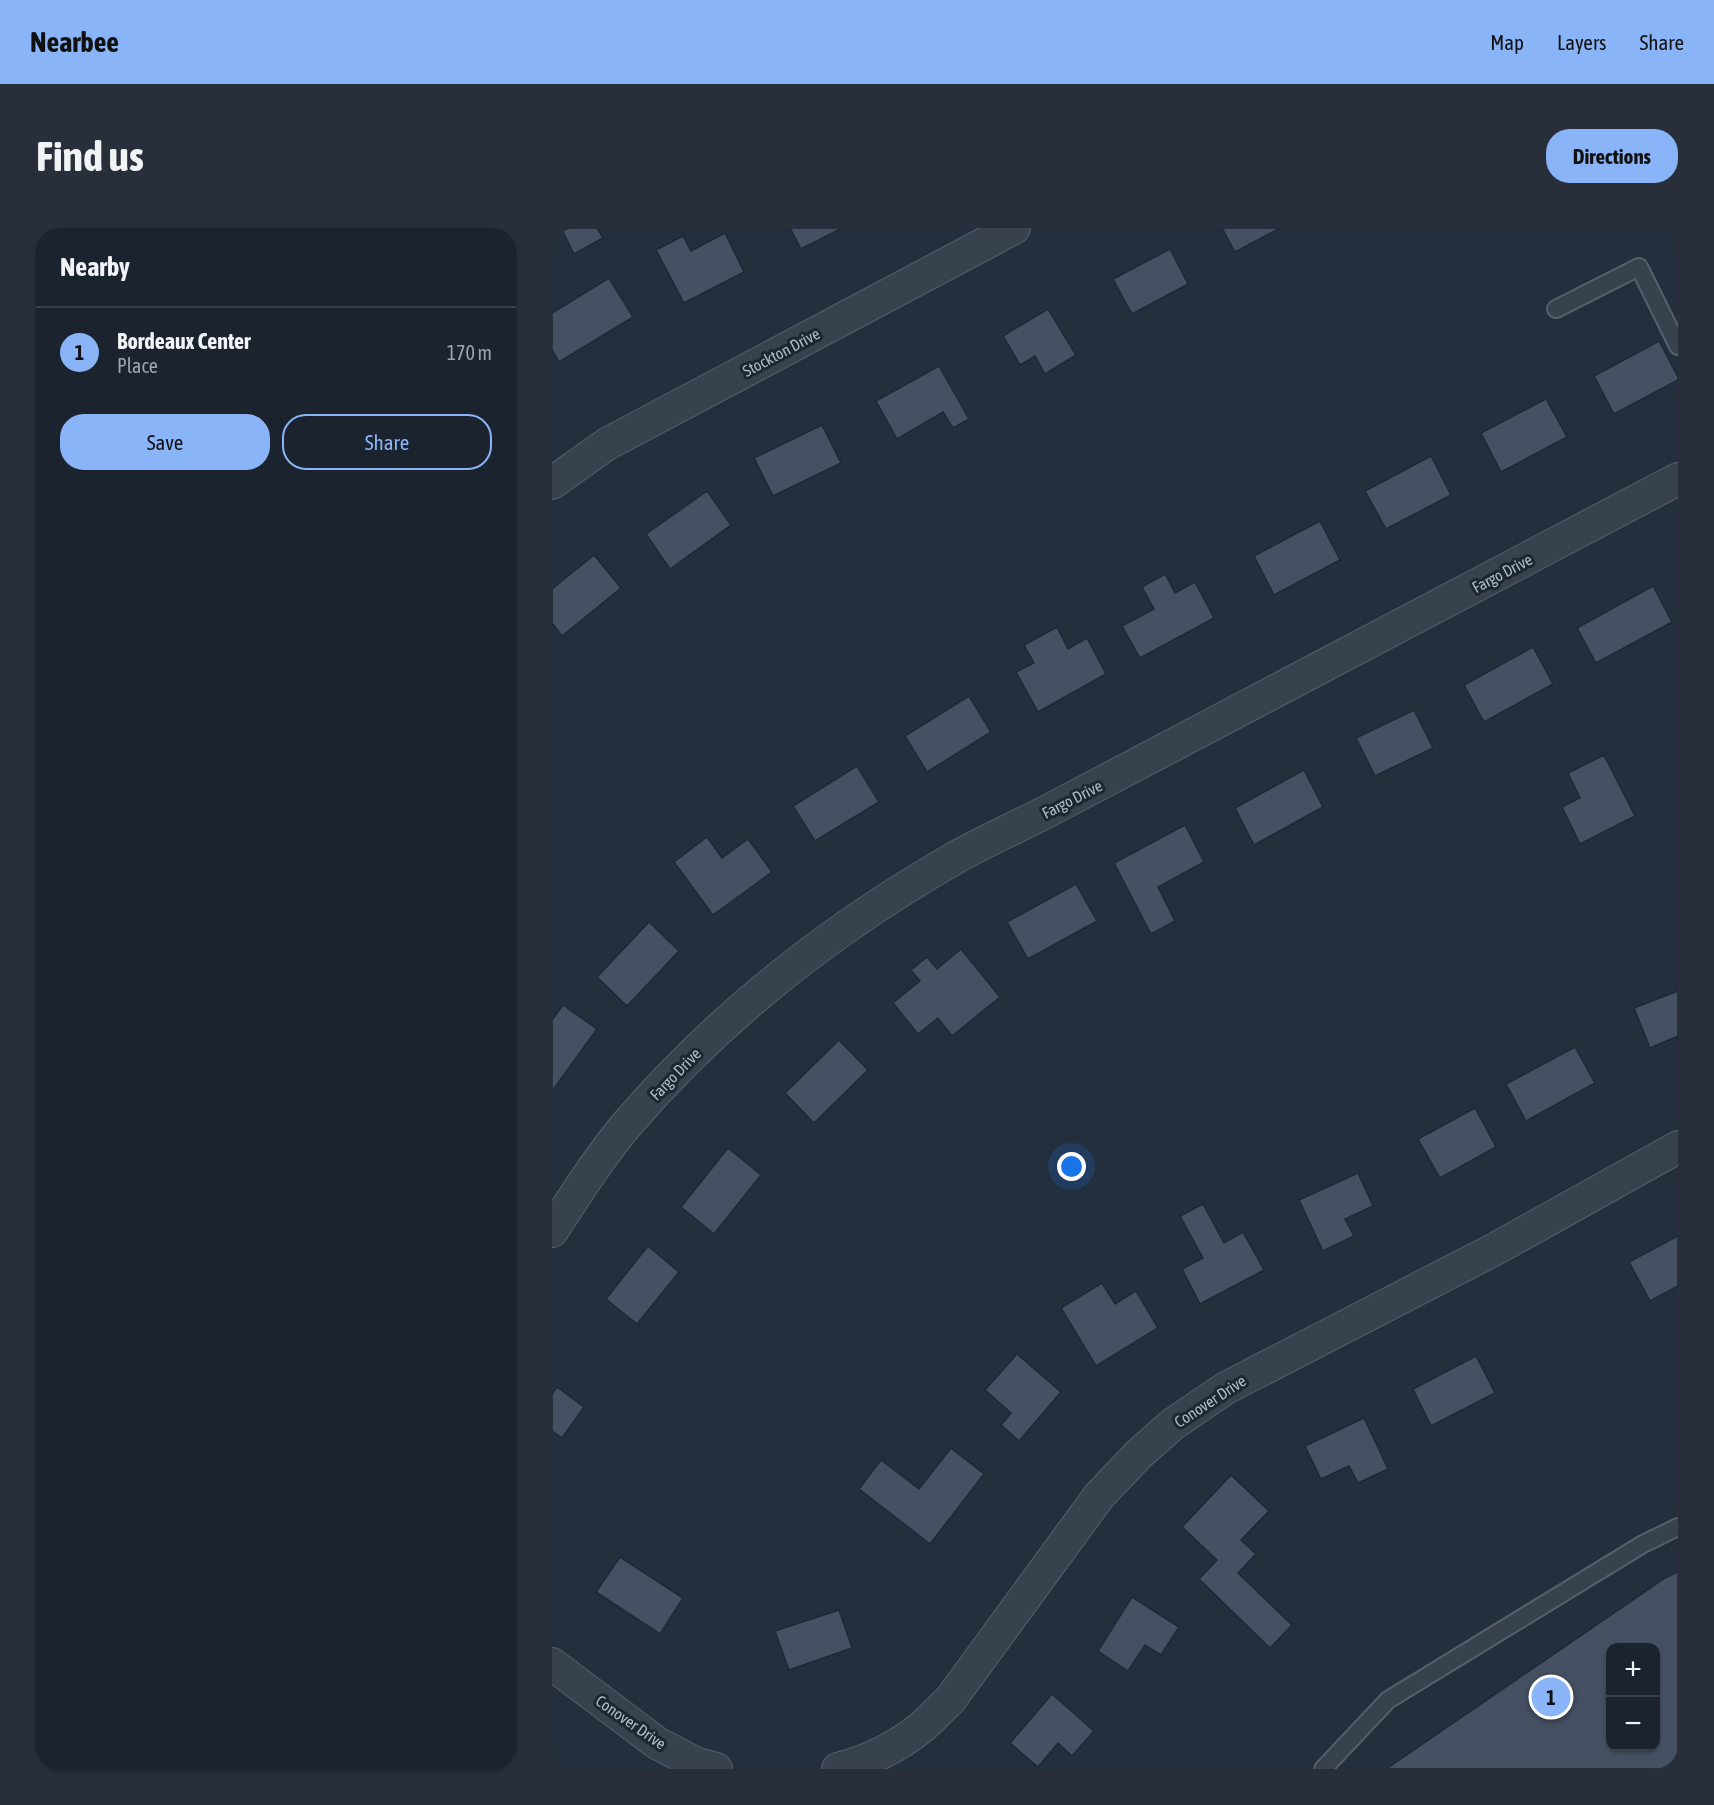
<!DOCTYPE html>
<meta charset="utf-8">
<style>
body{margin:0;font-family:"Asap Condensed",sans-serif;background:#282f3a;color:#f1f3f6}
.controls{position:absolute;right:18px;bottom:18px;display:grid;overflow:hidden;border-radius:12px;box-shadow:0 2px 4px #0004}
.controls button{width:54px;height:54px;display:grid;place-items:center;padding:0;border:0;border-bottom:2px solid #39404a;background:#1b232e;color:#f1f3f6;font:30px sans-serif}
.you{position:absolute;left:520px;top:939px;width:21px;height:21px;margin:-15px;border:4px solid #fff;border-radius:50%;background:#1a73e8;box-shadow:0 0 0 9px #1a73e833}
.badge{display:grid;place-items:center;width:39px;height:39px;border-radius:50%;background:#8ab4f8;color:#111;font-size:20px;font-weight:700}
.pin{position:absolute;translate:-50% -50%;border:3px solid #fff;box-shadow:0 2px 6px #0006}
.list{margin:0;padding:0;list-style:none}
h2{display:flex;justify-content:space-between;align-items:center;height:78px;margin:0;padding:0 24px;font-size:26px}
h2 small{font-size:20px;font-weight:400;color:#a0a4aa}
.list li{display:grid;grid-template-columns:39px 1fr auto;gap:18px;align-items:center;box-sizing:border-box;height:90px;padding:0 24px;border-top:2px solid #39404a}
.list b{display:block;font-size:22px;white-space:nowrap}
.list p{margin:0;font-size:20px;white-space:nowrap;color:#a0a4aa}
.list em{font-size:20px;font-style:normal;color:#a0a4aa}
.actions{display:flex;gap:12px;padding:18px 24px}
.actions a{flex:1;padding:14px 0;border:2px solid #8ab4f8;border-radius:24px;text-align:center;font-size:21px;color:#8ab4f8}
.actions .main{background:#8ab4f8;color:#111}
.map{position:relative;flex:none;width:1126px;height:1541px;overflow:hidden;border-radius:24px}
header{display:flex;align-items:center;gap:36px;box-sizing:border-box;height:84px;padding:0 30px;background:#8ab4f8;color:#111}
header strong{font-size:28px}
nav{display:flex;gap:33px;margin-inline-start:auto;font-size:21px}
.intro{display:flex;align-items:center;justify-content:space-between;box-sizing:border-box;height:144px;padding:0 36px}
h1{margin:0;font-size:42px}
.button{padding:15px 27px;border-radius:24px;background:#8ab4f8;color:#111;font-size:21px;font-weight:700}
main{display:flex;gap:36px;padding:0 36px}
aside{flex:1;background:#1b232e;border-radius:24px;box-shadow:0 2px 4px #0004}
.map>svg:first-child{display:block}
.building{fill:#455162;stroke:#1f2835;stroke-width:1.5;fill-rule:evenodd}
.lines{fill:none;stroke-linecap:round;stroke-linejoin:round}
.service-casing{stroke:#565f6c;stroke-width:20}
.minor-casing{stroke:#565f6c;stroke-width:34}
.service{stroke:#38414e;stroke-width:16}
.minor{stroke:#38414e;stroke-width:32}
.labels{text-anchor:middle;dominant-baseline:central;stroke-width:6;stroke-linejoin:round;paint-order:stroke}
.street-label{font-size:16px;fill:#b4bcc9;stroke:#1d2633}
</style>
<header>
<strong>Nearbee</strong>
<nav><a>Map</a><a>Layers</a><a>Share</a></nav>
</header>
<div class="intro"><h1>Find us</h1><a class="button">Directions</a></div>
<main>
<aside>
<h2>Nearby<small></small></h2>
<ul class="list">
<li><span class="badge">1</span><div><b>Bordeaux Center</b><p>Place</p></div><em>170 m</em></li>
</ul>
<div class="actions"><a class="main">Save</a><a>Share</a></div>
</aside>
<div class="map">
<svg width="1126" height="1541" viewBox="0 0 1126 1541">
<rect width="100%" height="100%" fill="#242f3e"/>
<g class="building">
<path d="M9,0H45L51,10L22,26Z"/>
<path d="M238,0H290L249,21Z"/>
<path d="M670,0H728L683,24Z"/>
<path d="M173,5L192,44L132,75L104,22L131,8L139,23Z"/>
<path d="M618,21L636,56L580,86L561,51Z"/>
<path d="M57,50L81,89L7,134L0,122V85Z"/>
<path d="M496,81L524,127L493,146L483,128L468,137L451,108Z"/>
<path d="M1107,113L1126,149V152L1062,186L1042,148Z"/>
<path d="M387,138L417,191L401,200L391,184L345,211L324,173Z"/>
<path d="M994,171L1015,209L949,244L929,205Z"/>
<path d="M270,197L289,235L221,268L202,230Z"/>
<path d="M879,228L899,267L834,301L813,263Z"/>
<path d="M155,263L179,297L118,341L94,306Z"/>
<path d="M768,293L788,332L722,367L702,328Z"/>
<path d="M42,327L69,360L10,408L0,395V361Z"/>
<path d="M613,346L623,365L643,354L662,390L588,430L570,398L602,381L590,359Z"/>
<path d="M1101,358L1120,394L1044,435L1025,400Z"/>
<path d="M505,399L516,421L535,410L554,446L486,484L464,444L482,435L472,417Z"/>
<path d="M981,419L1001,456L932,494L912,457Z"/>
<path d="M417,468L439,504L375,544L353,508Z"/>
<path d="M862,482L881,520L823,548L804,510Z"/>
<path d="M1052,527L1083,588L1028,616L1010,579L1028,570L1016,545Z"/>
<path d="M305,538L327,574L263,613L241,578Z"/>
<path d="M752,542L771,579L702,617L683,580Z"/>
<path d="M633,597L652,634L606,659L623,693L599,706L562,635Z"/>
<path d="M155,609L170,630L196,611L220,644L161,687L122,634Z"/>
<path d="M524,656L545,693L476,731L455,694Z"/>
<path d="M97,694L127,723L75,778L45,749Z"/>
<path d="M409,721L448,769L400,808L386,790L366,806L341,775L368,753L359,742L375,729L385,741Z"/>
<path d="M1126,763V808L1098,820L1082,780Z"/>
<path d="M11,777L45,801L0,863V792Z"/>
<path d="M287,812L316,842L262,895L233,865Z"/>
<path d="M1023,819L1043,855L974,893L954,856Z"/>
<path d="M923,880L944,919L888,950L866,911Z"/>
<path d="M176,920L209,947L162,1006L129,979Z"/>
<path d="M806,945L821,978L793,991L802,1008L771,1023L747,972Z"/>
<path d="M651,976L672,1015L691,1004L712,1042L648,1076L630,1041L651,1030L628,988Z"/>
<path d="M1126,1008V1058L1098,1073L1077,1034Z"/>
<path d="M96,1018L127,1044L85,1096L54,1071Z"/>
<path d="M550,1055L563,1076L584,1063L606,1100L544,1138L509,1080Z"/>
<path d="M465,1126L509,1164L467,1213L449,1197L459,1185L433,1162Z"/>
<path d="M924,1128L943,1165L879,1198L861,1161Z"/>
<path d="M5,1159L32,1179L10,1210L0,1203V1166Z"/>
<path d="M812,1190L836,1241L806,1255L797,1238L769,1251L753,1218Z"/>
<path d="M399,1220L432,1246L378,1316L307,1261L329,1232L367,1261Z"/>
<path d="M679,1247L717,1283L689,1312L704,1326L686,1345L740,1397L718,1420L647,1351L665,1332L630,1299Z"/>
<path d="M68,1329L131,1370L108,1406L44,1364Z"/>
<path d="M1126,1344V1541H834L1113,1350ZM1058,1420H1104V1518H1058Z"/>
<path d="M580,1369L627,1399L609,1427L593,1417L576,1443L546,1423Z"/>
<path d="M287,1382L300,1420L237,1442L223,1403Z"/>
<path d="M500,1466L542,1503L520,1528L506,1515L486,1539L458,1515Z"/>
</g>
<g class="lines">
<defs>
<g id="service">
<path d="M1004,81L1087,39L1126,118"/>
<path d="M771,1541L836,1472L1091,1316L1126,1299"/>
</g>
<g id="minor">
<path d="M0,255L55,216L462,0"/>
<path d="M0,1003C24,966 48,928 76,895C168,788 281,700 403,630C433,613 465,599 496,583L1126,251"/>
<path d="M0,1436L105,1515L145,1536L164,1541"/>
<path d="M286,1541C316,1533 347,1518 371,1498C380,1490 389,1480 398,1472L547,1268L587,1226L621,1196L674,1160L945,1020L1126,919"/>
</g>
</defs>
<use href="#service" class="service-casing"/>
<use href="#minor" class="minor-casing"/>
<use href="#service" class="service"/>
<use href="#minor" class="minor"/>
</g>
<g class="labels">
<g class="street-label">
<text transform="translate(229 124) rotate(-28)">Stockton Drive</text>
<text transform="translate(950 345) rotate(-28)">Fargo Drive</text>
<text transform="translate(520 571) rotate(-27)">Fargo Drive</text>
<text transform="translate(123 846) rotate(-46)">Fargo Drive</text>
<text transform="translate(658 1173) rotate(-33)">Conover Drive</text>
<text transform="translate(79 1494) rotate(35)">Conover Drive</text>
</g>
</g>
</svg>
<div class="controls">
<button>+</button>
<button>−</button>
</div>
<div class="you"></div>
<div class="pin badge" style="left:999px;top:1469px">1</div>
</div>
</main>
